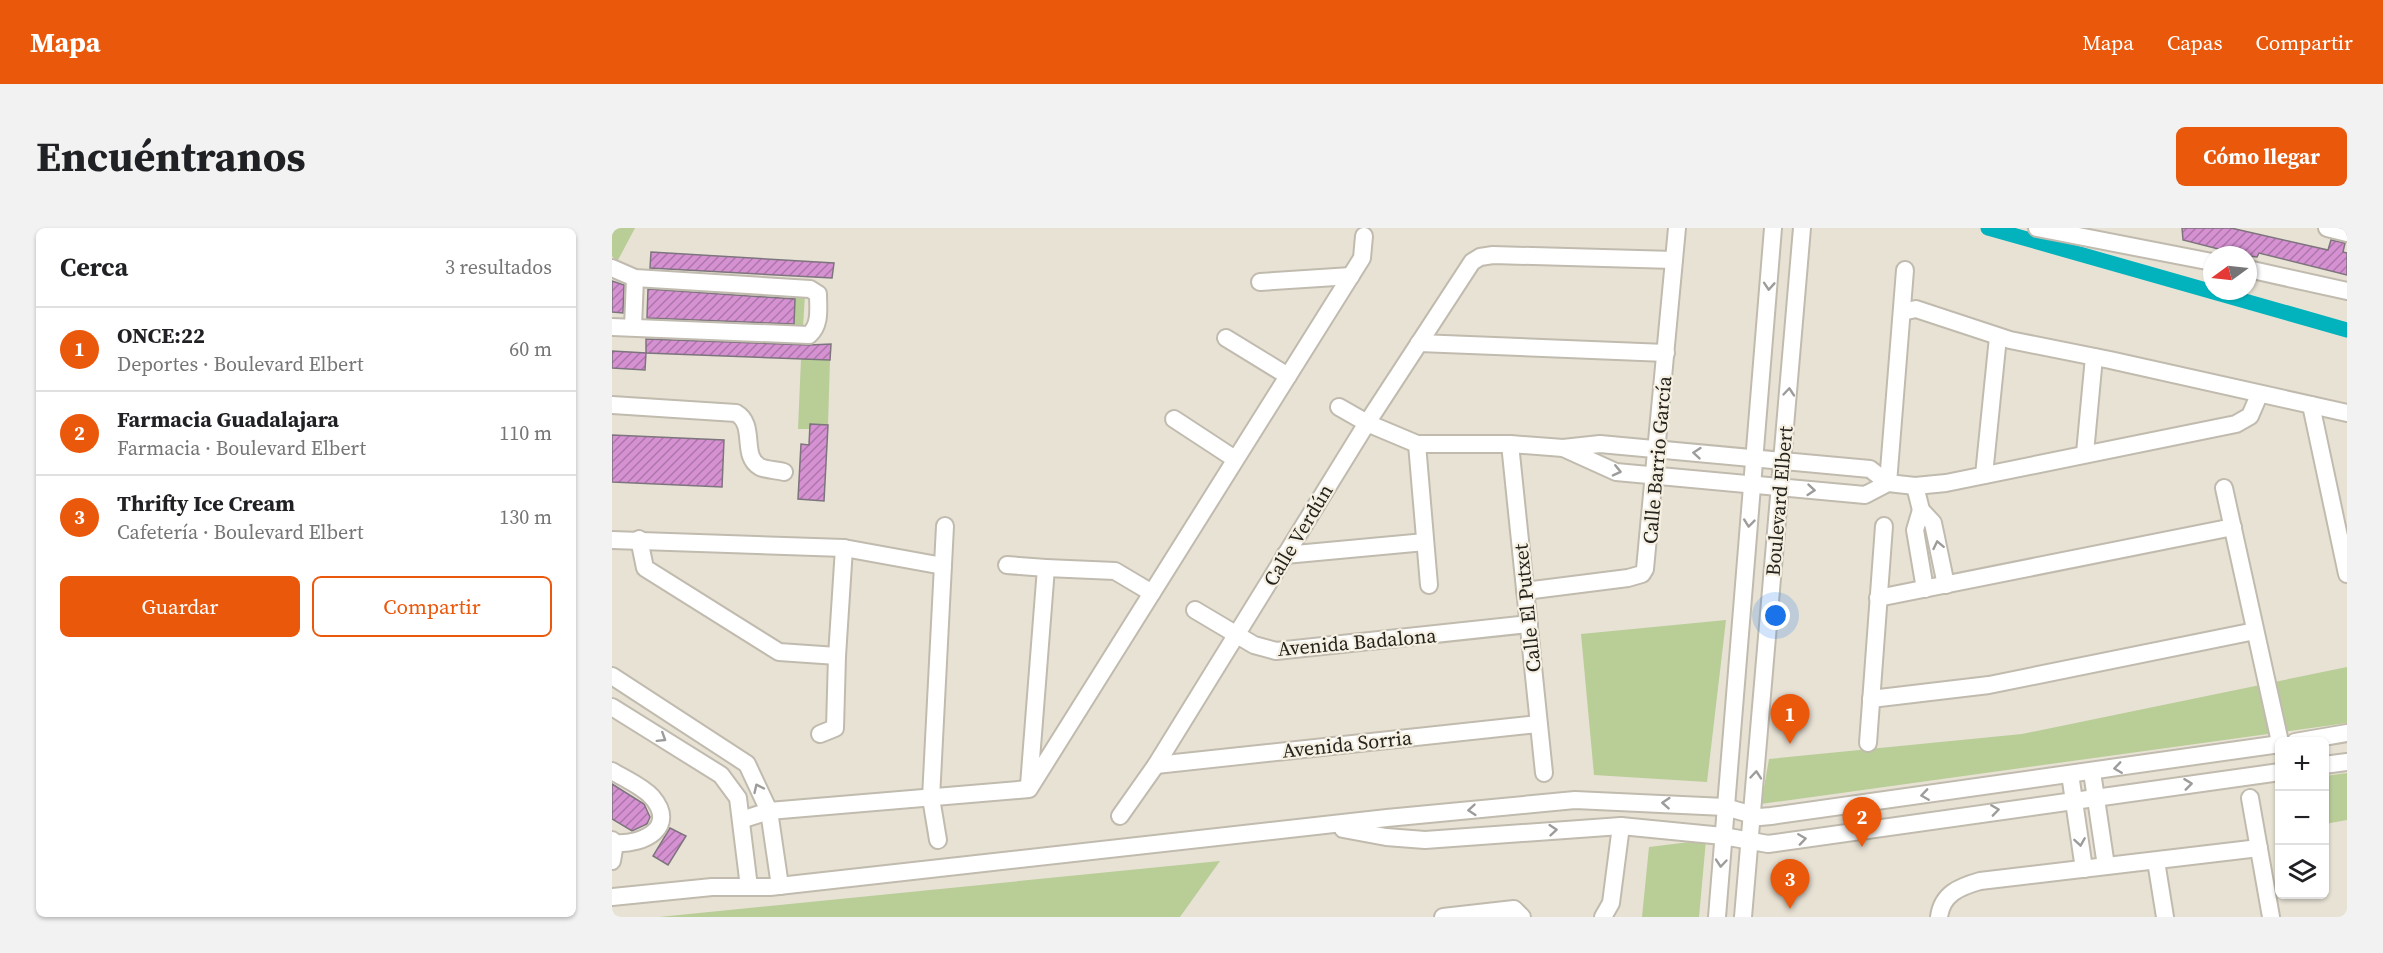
<!DOCTYPE html>
<html lang="es">
<meta charset="utf-8">
<style>
body{margin:0;font-family:"Source Serif 4",serif;background:#f2f2f2;color:#202124}
.controls{position:absolute;right:18px;bottom:18px;display:grid;overflow:hidden;border-radius:9px;box-shadow:0 2px 4px #0004}
.controls button{width:54px;height:54px;display:grid;place-items:center;padding:0;border:0;border-bottom:2px solid #e0e0e0;background:#fff;color:#202124;font:30px sans-serif}
.compass{position:absolute;left:1591px;top:18px;width:54px;height:54px;border-radius:50%;background:#fff;box-shadow:0 2px 4px #0004;rotate:255deg}
.you{position:absolute;left:1164px;top:388px;width:21px;height:21px;margin:-15px;border:4px solid #fff;border-radius:50%;background:#1a73e8;box-shadow:0 0 0 9px #1a73e833}
.badge{display:grid;place-items:center;width:39px;height:39px;border-radius:50%;background:#ea580c;color:#fff;font-size:20px;font-weight:700}
.pin{position:absolute;translate:-50% -50px;filter:drop-shadow(0 2px 3px #0008)}
.pin::after{content:'';position:absolute;top:32px;width:21px;height:18px;background:inherit;clip-path:polygon(0 0,100% 0,50% 100%)}
.list{margin:0;padding:0;list-style:none}
h2{display:flex;justify-content:space-between;align-items:center;height:78px;margin:0;padding:0 24px;font-size:26px}
h2 small{font-size:20px;font-weight:400;color:#757577}
.list li{display:grid;grid-template-columns:39px 1fr auto;gap:18px;align-items:center;box-sizing:border-box;height:84px;padding:0 24px;border-top:2px solid #e0e0e0}
.list b{display:block;font-size:22px;white-space:nowrap}
.list p{margin:0;font-size:20px;white-space:nowrap;color:#757577}
.list em{font-size:20px;font-style:normal;color:#757577}
.actions{display:flex;gap:12px;padding:18px 24px}
.actions a{flex:1;padding:14px 0;border:2px solid #ea580c;border-radius:9px;text-align:center;font-size:21px;color:#ea580c}
.actions .main{background:#ea580c;color:#fff}
.icon{flex:none;width:33px;height:33px;fill:none;stroke:currentColor;stroke-width:2;stroke-linecap:round;stroke-linejoin:round}
.map{position:relative;flex:none;width:1735px;height:689px;overflow:hidden;border-radius:9px}
header{display:flex;align-items:center;gap:36px;box-sizing:border-box;height:84px;padding:0 30px;background:#ea580c;color:#fff}
header strong{font-size:28px}
nav{display:flex;gap:33px;margin-inline-start:auto;font-size:21px}
.intro{display:flex;align-items:center;justify-content:space-between;box-sizing:border-box;height:144px;padding:0 36px}
h1{margin:0;font-size:42px}
.button{padding:15px 27px;border-radius:9px;background:#ea580c;color:#fff;font-size:21px;font-weight:700}
main{display:flex;gap:36px;padding:0 36px}
aside{flex:1;background:#fff;border-radius:9px;box-shadow:0 2px 4px #0004}
.map>svg:first-child{display:block}
.green{fill:#b9cd97}
.lines{fill:none;stroke-linecap:round;stroke-linejoin:round}
.canal{stroke:#02b2bc;stroke-width:15}
.building{fill:url(#building-hatch);stroke:#7e747d;stroke-width:1.5}
.minor-casing{stroke:#c0bbae;stroke-width:20}
.minor{stroke:#fff;stroke-width:16}
.oneway{stroke:#9d9c9a}
.labels{text-anchor:middle;dominant-baseline:central;stroke-width:4.5;stroke-linejoin:round;paint-order:stroke}
.street-label{font-size:20px;fill:#25231e;stroke:#f5f0e2}
</style>
<header>
<strong>Mapa</strong>
<nav><a>Mapa</a><a>Capas</a><a>Compartir</a></nav>
</header>
<div class="intro"><h1>Encuéntranos</h1><a class="button">Cómo llegar</a></div>
<main>
<aside>
<h2>Cerca<small>3 resultados</small></h2>
<ul class="list">
<li><span class="badge">1</span><div><b>ONCE:22</b><p>Deportes · Boulevard Elbert</p></div><em>60 m</em></li>
<li><span class="badge">2</span><div><b>Farmacia Guadalajara</b><p>Farmacia · Boulevard Elbert</p></div><em>110 m</em></li>
<li><span class="badge">3</span><div><b>Thrifty Ice Cream</b><p>Cafetería · Boulevard Elbert</p></div><em>130 m</em></li>
</ul>
<div class="actions"><a class="main">Guardar</a><a>Compartir</a></div>
</aside>
<div class="map">
<svg width="1735" height="689" viewBox="0 0 1735 689">
<defs>
<pattern id="building-hatch" width="6" height="6" patternUnits="userSpaceOnUse" patternTransform="scale(1.5)"><rect width="6" height="6" fill="#d591d2"/><path d="M-1 1l2-2M0 6l6-6M5 7l2-2" fill="none" stroke="#ad76aa"/></pattern>
</defs>
<rect width="100%" height="100%" fill="#e8e2d5"/>
<g class="green">
<path d="M0,0H23L5,34L0,28Z"/>
<path d="M183,67H193L191,99L182,98Z"/>
<path d="M189,131L218,132L216,197L199,196L198,201H186Z"/>
<path d="M1114,392L1095,554L982,547L969,406Z"/>
<path d="M1735,439V495L1149,576L1157,531L1410,506Z"/>
<path d="M1735,545V592L1713,596V548Z"/>
<path d="M1094,612L1087,689H1030L1037,619Z"/>
<path d="M608,633L568,689H47Z"/>
</g>
<g class="lines">
<path class="canal" d="M1376,0L1735,102"/>
</g>
<g class="building">
<path d="M1570,0H1619L1716,22L1719,12L1733,15L1731,24L1735,25V47L1647,25L1645,29L1630,27L1571,12Z"/>
<path d="M39,24L222,35L220,50L38,40Z"/>
<path d="M0,53L12,57L11,85L0,84Z"/>
<path d="M36,61L183,71L182,96L35,90Z"/>
<path d="M34,111L197,117L219,116L218,132L34,125Z"/>
<path d="M0,123L34,125L33,142L0,140Z"/>
<path d="M198,196L216,197L212,273L186,271L189,216L197,217Z"/>
<path d="M0,207L112,212L110,259L0,254Z"/>
<path d="M0,556L32,576L38,589L35,596L20,603L0,591Z"/>
<path d="M58,600L74,608L56,637L41,628Z"/>
</g>
<g class="lines">
<defs>
<g id="minor">
<path d="M1425,0L1600,34"/>
<path d="M1715,0L1735,5"/>
<path d="M0,40L23,50L198,61L206,66C206,80 209,97 197,107L0,99"/>
<path d="M1636,41L1735,63"/>
<path d="M648,54L739,48"/>
<path d="M1290,84L1304,81L1398,112L1498,132L1735,185"/>
<path d="M21,99L23,50"/>
<path d="M614,110L676,148"/>
<path d="M807,115L1054,125"/>
<path d="M0,177L124,185C145,197 128,228 148,239C154,242 165,242 172,244"/>
<path d="M1699,177L1735,346"/>
<path d="M727,179L755,195L805,216H898L951,220L988,216L1258,241L1276,255"/>
<path d="M562,191L623,231"/>
<path d="M805,216L817,357"/>
<path d="M898,216L932,545"/>
<path d="M951,220L1004,244L1253,267L1276,255L1303,258L1334,255L1624,196L1638,188L1647,167"/>
<path d="M1473,225L1482,129"/>
<path d="M1372,247L1386,109"/>
<path d="M1276,255L1293,42"/>
<path d="M1303,258L1309,282L1321,295L1334,357"/>
<path d="M1612,260L1668,514"/>
<path d="M1309,282L1303,302L1313,361"/>
<path d="M27,311L33,340L167,424L225,428"/>
<path d="M0,312L232,320L331,338"/>
<path d="M673,327L813,314"/>
<path d="M395,337L434,340L417,557"/>
<path d="M434,340L503,343L540,365"/>
<path d="M913,363L1016,350L1030,346L1033,341L1065,0"/>
<path d="M1266,370L1621,299"/>
<path d="M583,382L642,417L664,423L917,396"/>
<path d="M0,448L135,536L157,583L168,658"/>
<path d="M1259,471L1377,457L1643,403"/>
<path d="M0,479L109,547L126,570L137,659"/>
<path d="M208,506L223,500L225,428L232,320"/>
<path d="M1683,514L1735,505"/>
<path d="M1256,515L1272,298"/>
<path d="M544,537L926,496"/>
<path d="M1712,537L1735,534"/>
<path d="M0,543C13,551 30,558 40,569C66,599 32,617 3,615"/>
<path d="M1480,544L1494,638"/>
<path d="M1458,546L1472,641"/>
<path d="M1638,570L1659,689"/>
<path d="M508,588L544,537L755,195L860,34L868,29L881,27L1062,32"/>
<path d="M129,592L157,583L417,561L750,30L752,8"/>
<path d="M731,601L774,609L813,612L1009,598L1111,608L1156,616L1668,544"/>
<path d="M0,612L3,615L0,633"/>
<path d="M326,612L319,570L333,298"/>
<path d="M1544,633L1553,689"/>
<path d="M0,669L100,659H158L775,590L963,572L1113,579L1148,589L1159,588L1668,516"/>
<path d="M831,689L902,681L910,689"/>
<path d="M991,689L999,675L1009,598"/>
<path d="M1105,689L1161,0"/>
<path d="M1131,689L1190,0"/>
<path d="M1327,689C1330,666 1347,659 1368,653L1647,620"/>
</g>
</defs>
<use href="#minor" class="minor-casing"/>
<use href="#minor" class="minor"/>
</g>
<defs><path id="oneway-chevron" d="M-2-3.5L2.5 0L-2 3.5" fill="none" stroke-width="1.6" stroke-linecap="round" stroke-linejoin="round" transform="scale(1.5)"/></defs>
<g class="oneway">
<use href="#oneway-chevron" transform="translate(1157 58) rotate(94)"/>
<use href="#oneway-chevron" transform="translate(1177 164) rotate(-85)"/>
<use href="#oneway-chevron" transform="translate(1085 225) rotate(-175)"/>
<use href="#oneway-chevron" transform="translate(1005 243) rotate(13)"/>
<use href="#oneway-chevron" transform="translate(1199 262) rotate(5)"/>
<use href="#oneway-chevron" transform="translate(1137 295) rotate(96)"/>
<use href="#oneway-chevron" transform="translate(1326 317) rotate(-102)"/>
<use href="#oneway-chevron" transform="translate(50 510) rotate(32)"/>
<use href="#oneway-chevron" transform="translate(1506 540) rotate(172)"/>
<use href="#oneway-chevron" transform="translate(1144 547) rotate(-85)"/>
<use href="#oneway-chevron" transform="translate(1576 556) rotate(-7)"/>
<use href="#oneway-chevron" transform="translate(146 560) rotate(-115)"/>
<use href="#oneway-chevron" transform="translate(1313 567) rotate(172)"/>
<use href="#oneway-chevron" transform="translate(1054 575) rotate(-176)"/>
<use href="#oneway-chevron" transform="translate(860 582) rotate(175)"/>
<use href="#oneway-chevron" transform="translate(1383 582) rotate(-8)"/>
<use href="#oneway-chevron" transform="translate(941 602) rotate(-5)"/>
<use href="#oneway-chevron" transform="translate(1190 611) rotate(-8)"/>
<use href="#oneway-chevron" transform="translate(1468 614) rotate(81)"/>
<use href="#oneway-chevron" transform="translate(1109 635) rotate(95)"/>
</g>
<g class="labels">
<g class="street-label">
<text transform="translate(1045 232) rotate(-85)">Calle Barrio García</text>
<text transform="translate(1167 273) rotate(-85)">Boulevard Elbert</text>
<text transform="translate(686 307) rotate(-59)">Calle Verdún</text>
<text transform="translate(915 380) rotate(-96)">Calle El Putxet</text>
<text transform="translate(745 414) rotate(-5)">Avenida Badalona</text>
<text transform="translate(735 516) rotate(-6)">Avenida Sorria</text>
</g>
</g>
</svg>
<div class="controls">
<button>+</button>
<button>−</button>
<button><svg class="icon" aria-label="layers" viewBox="0 0 24 24"><path d="M12 4l9 5-9 5-9-5zM3 14l9 5 9-5"/></svg></button>
</div>
<svg class="compass" viewBox="-18 -18 36 36"><path d="M0-13l5 13h-10z" fill="#e53935"/><path d="M0 13l5-13h-10z" fill="#757577"/></svg>
<div class="you"></div>
<div class="pin badge" style="left:1178px;top:516px">1</div>
<div class="pin badge" style="left:1250px;top:619px">2</div>
<div class="pin badge" style="left:1178px;top:681px">3</div>
</div>
</main>
